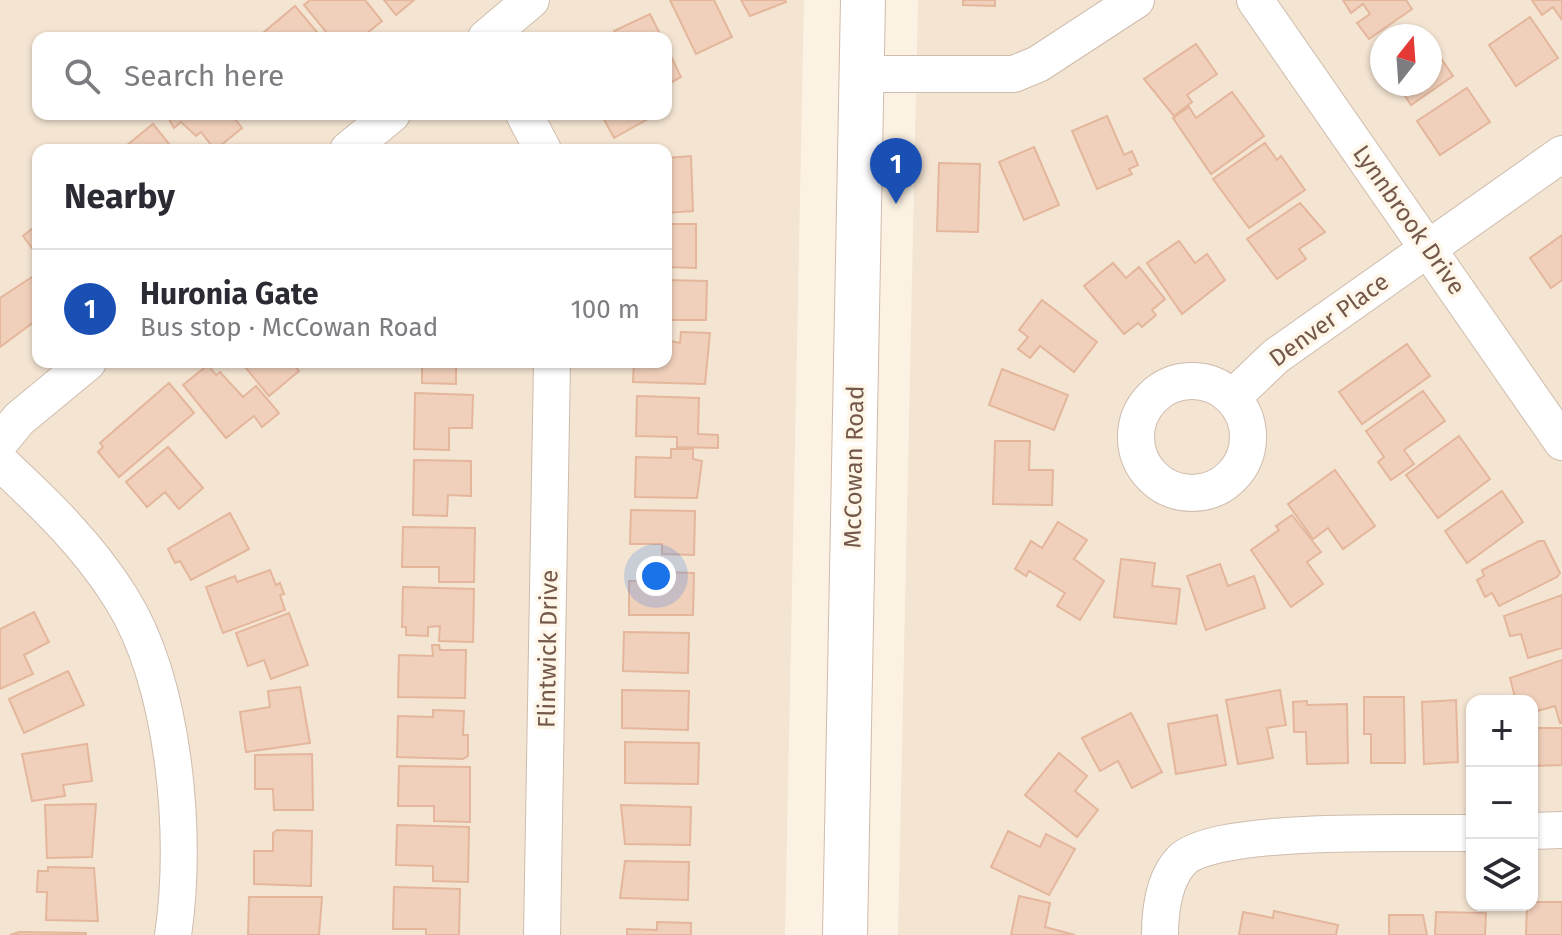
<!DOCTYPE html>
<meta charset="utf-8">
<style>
body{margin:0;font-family:"Fira Sans",sans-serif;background:#f2f2f3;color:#2b2b33}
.controls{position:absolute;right:24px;bottom:24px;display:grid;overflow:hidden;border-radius:16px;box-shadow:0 2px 6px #0004}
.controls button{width:72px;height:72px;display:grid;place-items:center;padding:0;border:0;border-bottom:2px solid #e1e1e2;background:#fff;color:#2b2b33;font:40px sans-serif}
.compass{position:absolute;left:1370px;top:24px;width:72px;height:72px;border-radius:50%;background:#fff;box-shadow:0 2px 6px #0004;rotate:17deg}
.you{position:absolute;left:656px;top:576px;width:28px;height:28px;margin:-20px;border:6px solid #fff;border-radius:50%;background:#1a73e8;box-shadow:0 0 0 12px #1a73e833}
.badge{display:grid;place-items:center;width:52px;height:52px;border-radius:50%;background:#1a73e8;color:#fff;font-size:26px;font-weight:700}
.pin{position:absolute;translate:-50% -66px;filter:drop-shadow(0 2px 4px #0008)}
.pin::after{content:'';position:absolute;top:42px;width:28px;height:24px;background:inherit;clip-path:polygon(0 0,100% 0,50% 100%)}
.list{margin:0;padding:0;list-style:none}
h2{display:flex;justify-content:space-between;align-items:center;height:104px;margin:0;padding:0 32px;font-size:34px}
h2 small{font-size:26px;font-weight:400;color:#7c7c81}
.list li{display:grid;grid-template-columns:52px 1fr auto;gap:24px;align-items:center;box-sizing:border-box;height:120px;padding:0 32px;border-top:2px solid #e1e1e2}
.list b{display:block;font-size:30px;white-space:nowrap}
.list p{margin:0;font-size:26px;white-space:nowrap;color:#7c7c81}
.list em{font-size:26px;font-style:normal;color:#7c7c81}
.icon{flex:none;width:44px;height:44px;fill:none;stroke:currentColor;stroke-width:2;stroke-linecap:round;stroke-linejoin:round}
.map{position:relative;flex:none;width:1562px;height:935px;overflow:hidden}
.search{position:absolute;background:#fff;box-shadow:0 2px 6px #0004;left:32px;top:32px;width:640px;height:88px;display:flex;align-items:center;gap:20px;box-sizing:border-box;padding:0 28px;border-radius:16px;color:#7c7c81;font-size:30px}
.panel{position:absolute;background:#fff;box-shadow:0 2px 6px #0004;left:32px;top:144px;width:640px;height:224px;border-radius:16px}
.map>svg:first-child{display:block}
.residential{fill:#f4e4d2;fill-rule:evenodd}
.building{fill:#f1d0bb;stroke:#e4b69c;stroke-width:2}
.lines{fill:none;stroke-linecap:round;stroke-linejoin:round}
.minor-casing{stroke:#cfbcad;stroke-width:38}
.secondary-casing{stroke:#d2bbaa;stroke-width:46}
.minor{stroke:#fff;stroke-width:36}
.secondary{stroke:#fff;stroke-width:44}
.labels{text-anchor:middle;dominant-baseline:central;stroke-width:7;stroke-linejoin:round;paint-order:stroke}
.street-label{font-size:24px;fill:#745849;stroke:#fff6ea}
</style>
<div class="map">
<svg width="1562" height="935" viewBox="0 0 1562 935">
<rect width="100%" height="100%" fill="#fcf2e3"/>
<g class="residential">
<path d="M0,0H804L785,935H0ZM38,38H666V114H38ZM38,150H666V362H38Z"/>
<path d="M918,0H1562V935H898ZM1382,36H1430V84H1382ZM1472,701H1532V905H1472Z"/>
</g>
<g class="building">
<path d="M310,0H365L382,21L361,38H331L304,5Z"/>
<path d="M384,0H414L396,15Z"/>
<path d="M670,0H714L732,37L696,54Z"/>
<path d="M741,0H785L786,2L750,16Z"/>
<path d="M963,0H995V6L963,5Z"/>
<path d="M1343,0H1406L1412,9L1369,39L1357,23L1370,14L1363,4L1351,13Z"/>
<path d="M1532,0H1562V20L1553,7L1542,15Z"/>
<path d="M295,6L322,38H267L263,33Z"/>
<path d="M650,14L662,38H618L614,31Z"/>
<path d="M1530,17L1558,58L1516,86L1489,45Z"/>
<path d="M1430,42L1453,76L1411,105L1397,84H1430Z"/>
<path d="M1196,44L1217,74L1187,95L1192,102L1174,116L1144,79Z"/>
<path d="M666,46L681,77L666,85Z"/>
<path d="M1467,88L1490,122L1440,155L1417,121Z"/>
<path d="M1232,92L1264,136L1211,174L1173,118L1189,107L1196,118Z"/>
<path d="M166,114H231L242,128L215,150L201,132L196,136L181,122L174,128Z"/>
<path d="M601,114H645L648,119L614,138Z"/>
<path d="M1107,116L1124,155L1132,151L1138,165L1129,169L1132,174L1097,189L1072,131Z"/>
<path d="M153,124L174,150H121Z"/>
<path d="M1265,143L1277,160L1281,156L1305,190L1249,228L1213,179Z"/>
<path d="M1034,147L1059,205L1024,220L999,162Z"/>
<path d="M691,156L693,211L666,213V158Z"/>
<path d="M939,163L980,164L978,232L937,231Z"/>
<path d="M1300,203L1325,232L1299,249L1306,259L1277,279L1247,239Z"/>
<path d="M38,224V256L23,236Z"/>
<path d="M666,224H696V268L666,267Z"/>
<path d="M1562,235V280L1551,288L1530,258Z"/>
<path d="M1179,241L1195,263L1207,254L1225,280L1182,314L1147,263Z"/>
<path d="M1113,263L1126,278L1139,267L1165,299L1152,310L1156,315L1142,327L1138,323L1124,334L1084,286Z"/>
<path d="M32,277L38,285V319L0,347V298Z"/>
<path d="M666,280L707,281L706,320H666Z"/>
<path d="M1042,300L1097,342L1074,372L1040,346L1030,358L1018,349L1028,337L1019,330Z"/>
<path d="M681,332L710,333L705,384L633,382L634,362H666V340L680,343Z"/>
<path d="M1407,344L1430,376L1362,424L1339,392Z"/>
<path d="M241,362H292L299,371L269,396Z"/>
<path d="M422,362H456V384L422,383Z"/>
<path d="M208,365L216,375L220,372L243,397L256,386L279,413L262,427L254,416L226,438L183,385Z"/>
<path d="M1002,369L1068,395L1054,430L989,405Z"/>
<path d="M169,383L194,413L119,477L98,452L103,447L100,443Z"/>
<path d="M1423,391L1445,421L1404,450L1414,464L1391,480L1378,462L1384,457L1366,431Z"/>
<path d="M415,393L473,395L472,428H449V450L414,449Z"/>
<path d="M637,396L699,398L698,434L718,435V448L677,447V437L636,436Z"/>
<path d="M1459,436L1490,479L1438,518L1406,475Z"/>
<path d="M995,441H1030L1029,470H1053L1052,505L993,504Z"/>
<path d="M168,447L203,488L179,509L165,492L147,507L126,482Z"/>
<path d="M671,449H693V459L702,461L697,498L635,497L636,457L671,458Z"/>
<path d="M414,460L471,461V496L448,495L447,516L413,515Z"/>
<path d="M1335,470L1375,526L1343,549L1328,528L1313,539L1288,504Z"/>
<path d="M1502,491L1523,522L1467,563L1445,531Z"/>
<path d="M631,510L695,511L694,555L662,554V544H630Z"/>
<path d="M230,513L249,549L191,580L180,561L175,563L168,549Z"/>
<path d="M1292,515L1321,552L1307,562L1323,584L1291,607L1251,550L1279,530L1276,526Z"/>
<path d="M1058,522L1087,540L1074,559L1104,581L1080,620L1057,606L1065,593L1029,571L1026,576L1015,569L1031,541L1042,548Z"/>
<path d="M403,527L475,528L474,582H439V567H402Z"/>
<path d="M1539,541H1544L1560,573L1557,577L1499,606L1492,593L1485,597L1477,580L1484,576L1482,570Z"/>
<path d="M1121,559L1155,563L1152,586L1180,589L1176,624L1114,617Z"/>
<path d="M1220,564L1228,586L1254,576L1265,608L1206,630L1187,576Z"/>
<path d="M270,570L276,585L280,583L284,594L280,595L285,610L223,633L206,587L235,576L237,582Z"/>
<path d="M660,572L694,573L693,615H629V581H660Z"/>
<path d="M403,587L474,589L473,642L439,641L440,626L428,627V636L406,635V627H402Z"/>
<path d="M1562,595V648L1528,658L1521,634L1510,636L1504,616Z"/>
<path d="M34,612L49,642L24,655L33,674L0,689V629Z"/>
<path d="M289,613L308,665L271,679L264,660L248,666L236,633Z"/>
<path d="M624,632L689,633L688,673L623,671Z"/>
<path d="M432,645H439L440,650H466L465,698L398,697L399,655L433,656Z"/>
<path d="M1562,660V723H1560L1555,706L1534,712L1532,701H1516L1510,678Z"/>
<path d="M68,671L84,705L24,733L9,699Z"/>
<path d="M300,687L310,743L246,752L240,712L270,707L268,691Z"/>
<path d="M622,690L689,691L688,730L622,728Z"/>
<path d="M1280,690L1286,725L1267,728L1273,758L1238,764L1226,700Z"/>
<path d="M1364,697H1404L1405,763H1371V734H1364Z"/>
<path d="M1456,700L1458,762L1424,764L1422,702Z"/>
<path d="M1307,701V705L1347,704L1348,763L1307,764L1306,732H1294L1293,702Z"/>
<path d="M433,710L464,711L463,735H468V756L463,759L397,757L398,716L433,717Z"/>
<path d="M1131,713L1162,772L1132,788L1118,761L1100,771L1082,738Z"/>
<path d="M1217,715L1226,765L1176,774L1168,724Z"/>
<path d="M1532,728H1562V765L1532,766Z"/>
<path d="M625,742L699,743L698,784L625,783Z"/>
<path d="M87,744L92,781L63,785L65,796L32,801L22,754Z"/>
<path d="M1059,753L1087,776L1075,791L1098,810L1077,837L1025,795Z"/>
<path d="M312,754L313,810H274L273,789H255V755Z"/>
<path d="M399,766L470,767V822L434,821V806H398Z"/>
<path d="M96,804L92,857L47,858L45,805Z"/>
<path d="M621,805L691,807L690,845L625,844Z"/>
<path d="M397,825L469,827L468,882L433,881V866L396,865Z"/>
<path d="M277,830L312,831L311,886L254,884V851H273V833Z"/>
<path d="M1008,831L1040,847L1046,834L1075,849L1049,895L991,867Z"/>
<path d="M625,861L689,862L688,900L620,898Z"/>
<path d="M48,867L94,868L98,921L46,920L47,892H37L38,871H48Z"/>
<path d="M394,887L460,889L459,935H426V929H393Z"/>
<path d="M1019,896L1050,903L1045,927L1075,935H1011Z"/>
<path d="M249,897H322L319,935H248Z"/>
<path d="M1532,902H1562V935H1526L1527,905H1532Z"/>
<path d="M1274,911L1338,925L1336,935H1239L1243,912L1273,918Z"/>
<path d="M1436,912L1486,913L1485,935H1435Z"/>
<path d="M1389,915H1423L1427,935H1389Z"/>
<path d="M657,922L691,923V935H627V929L657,930Z"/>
<path d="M19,932L86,933V935H10Z"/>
</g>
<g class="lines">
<defs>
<g id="minor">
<path d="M1255,0L1562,442"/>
<path d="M486,38L531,0"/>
<path d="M861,74H1014L1038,64L1136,0"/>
<path d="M524,114L543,150"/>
<path d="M348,150L392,114"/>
<circle cx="1192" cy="437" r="56"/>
<path d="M1233,397L1276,356L1562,154"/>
<path d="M0,442L19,419L88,362"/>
<path d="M0,462C45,504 88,545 121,598C175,684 188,837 173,935"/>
<path d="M1532,831L1562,830"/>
<path d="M542,935L552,362"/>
<path d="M1160,935C1160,911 1164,878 1182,860C1217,826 1417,834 1472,833"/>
</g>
<path id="secondary" d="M845,935L863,0"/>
</defs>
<use href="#minor" class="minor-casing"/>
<use href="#secondary" class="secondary-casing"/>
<use href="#minor" class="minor"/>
<use href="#secondary" class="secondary"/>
</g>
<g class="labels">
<g class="street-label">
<text transform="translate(1409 220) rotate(55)">Lynnbrook Drive</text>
<text transform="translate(1329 320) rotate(-36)">Denver Place</text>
<text transform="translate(854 467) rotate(-89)">McCowan Road</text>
<text transform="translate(548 649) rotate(-89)">Flintwick Drive</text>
</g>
</g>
</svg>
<div class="controls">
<button>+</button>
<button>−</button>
<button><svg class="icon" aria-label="layers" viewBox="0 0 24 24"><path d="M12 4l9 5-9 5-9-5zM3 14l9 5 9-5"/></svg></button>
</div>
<svg class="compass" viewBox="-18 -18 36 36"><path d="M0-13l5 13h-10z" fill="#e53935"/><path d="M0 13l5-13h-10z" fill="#7c7c81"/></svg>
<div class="you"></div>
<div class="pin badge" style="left:896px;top:204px;background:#1a4fb4">1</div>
<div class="search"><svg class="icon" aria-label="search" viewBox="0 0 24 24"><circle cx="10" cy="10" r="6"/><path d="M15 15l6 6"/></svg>Search here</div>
<section class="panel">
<h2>Nearby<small></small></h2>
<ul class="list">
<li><span class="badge" style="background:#1a4fb4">1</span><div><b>Huronia Gate</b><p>Bus stop · McCowan Road</p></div><em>100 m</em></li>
</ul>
</section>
</div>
